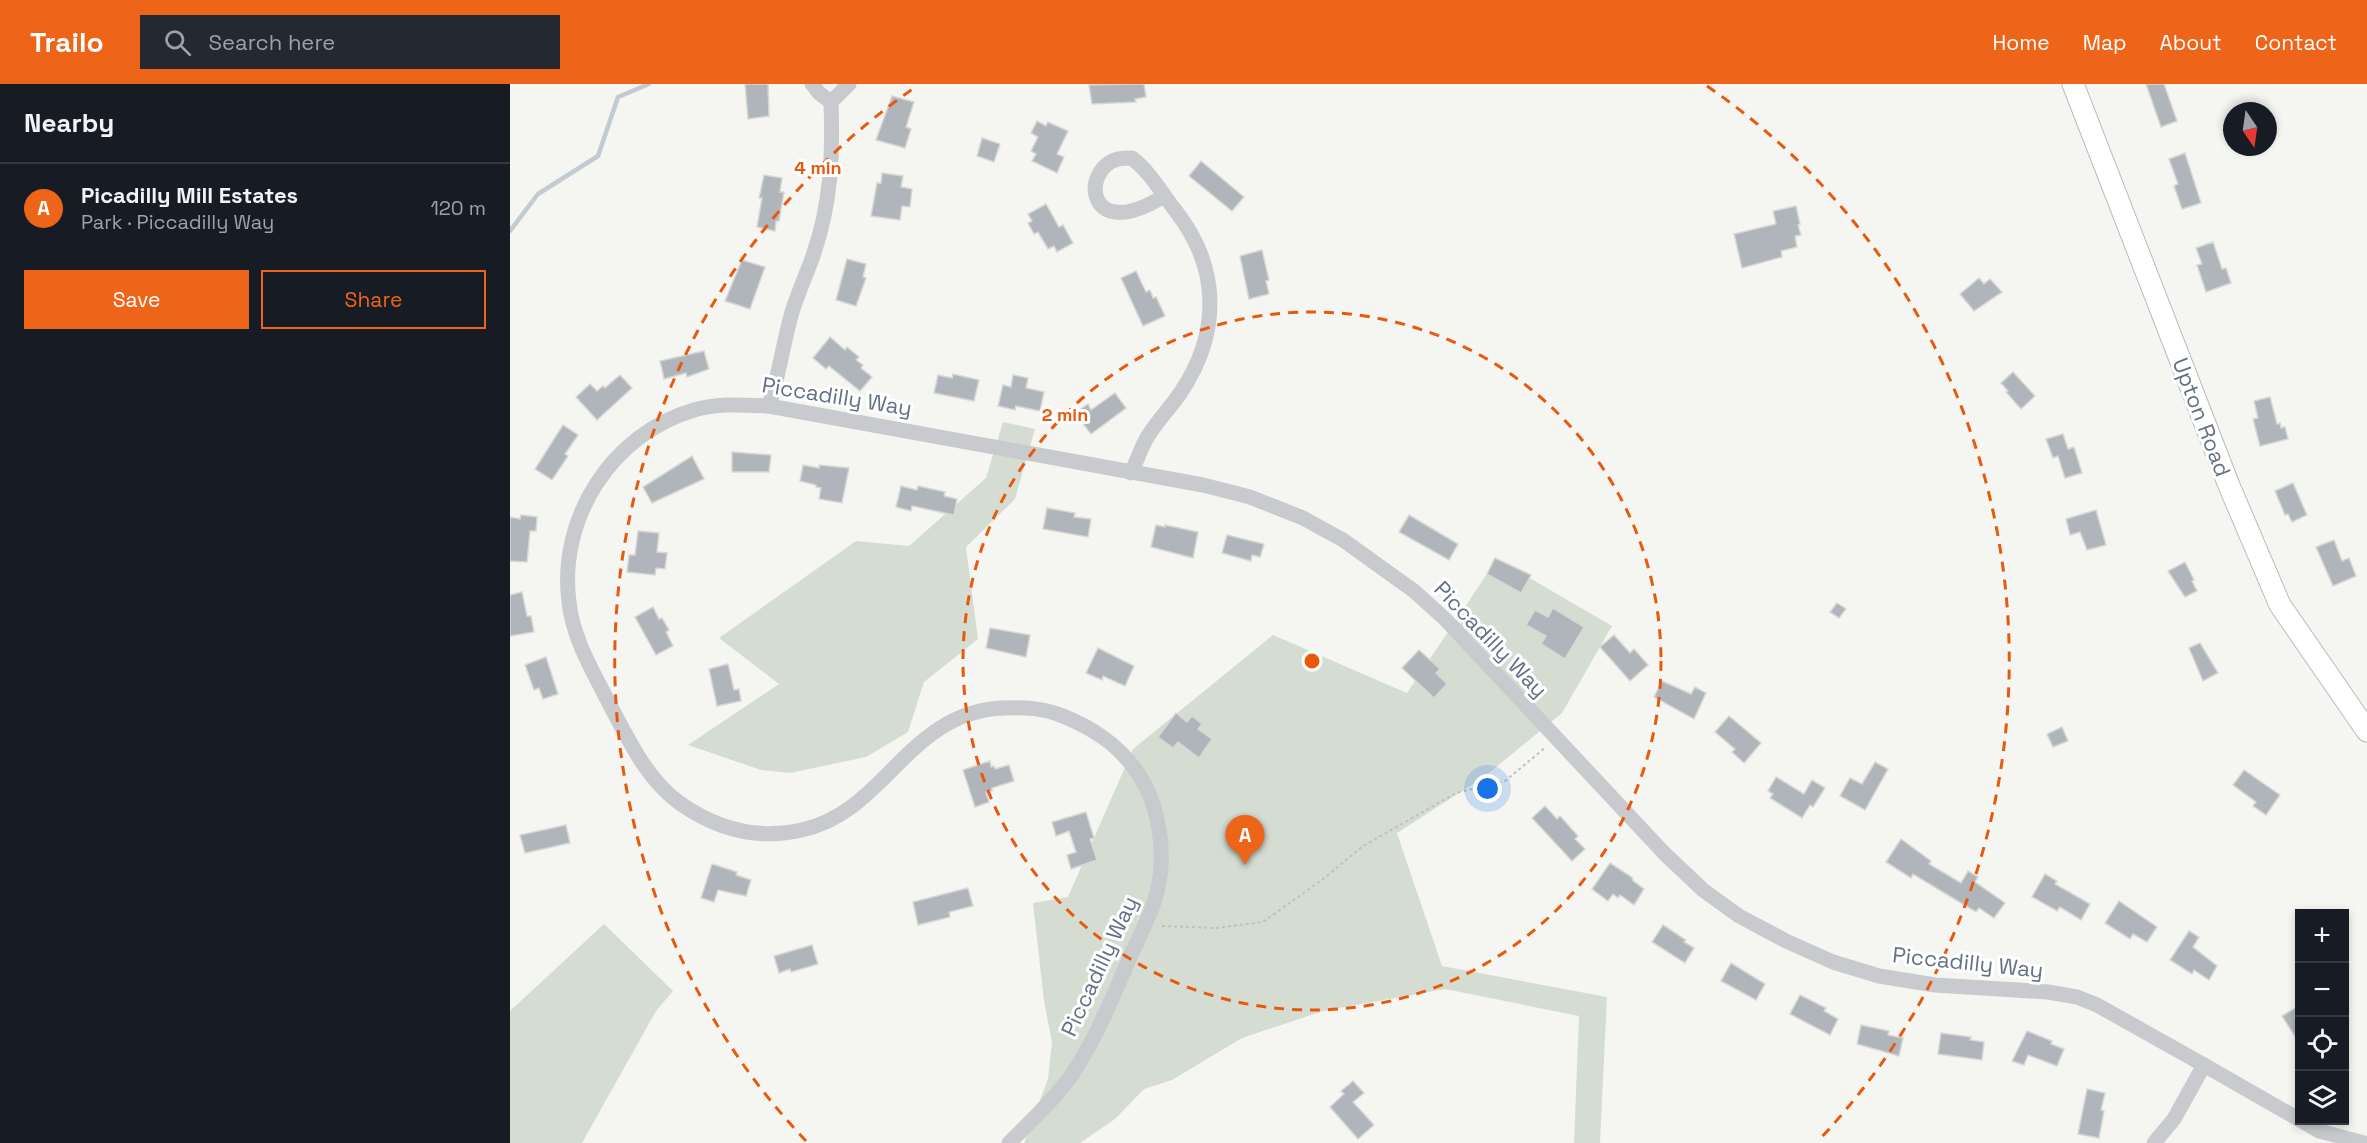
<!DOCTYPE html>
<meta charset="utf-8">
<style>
body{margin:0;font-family:"Space Grotesk",sans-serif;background:#242831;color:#f1f3f6}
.controls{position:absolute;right:18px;bottom:18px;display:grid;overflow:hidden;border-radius:0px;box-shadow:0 3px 9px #0003}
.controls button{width:54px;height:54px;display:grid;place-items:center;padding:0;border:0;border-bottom:2px solid #363941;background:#171b24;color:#f1f3f6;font:30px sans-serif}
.compass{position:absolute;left:1713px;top:18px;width:54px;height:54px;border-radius:50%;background:#171b24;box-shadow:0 3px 9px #0003;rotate:167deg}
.you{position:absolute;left:978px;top:705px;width:21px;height:21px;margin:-15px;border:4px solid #fff;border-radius:50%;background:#1a73e8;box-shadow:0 0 0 9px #1a73e833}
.badge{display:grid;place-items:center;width:39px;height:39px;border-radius:50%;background:#ee651a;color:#fff;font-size:20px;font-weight:700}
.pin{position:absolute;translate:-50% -50px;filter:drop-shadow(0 2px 3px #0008)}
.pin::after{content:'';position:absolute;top:32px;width:21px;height:18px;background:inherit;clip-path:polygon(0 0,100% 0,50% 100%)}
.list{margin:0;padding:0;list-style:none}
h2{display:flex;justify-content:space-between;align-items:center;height:78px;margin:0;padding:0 24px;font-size:26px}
h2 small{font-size:20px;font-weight:400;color:#9ea1a6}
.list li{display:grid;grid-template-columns:39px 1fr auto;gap:18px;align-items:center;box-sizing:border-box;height:90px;padding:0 24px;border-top:2px solid #363941}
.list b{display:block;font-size:22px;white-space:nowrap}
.list p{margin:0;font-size:20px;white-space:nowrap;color:#9ea1a6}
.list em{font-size:20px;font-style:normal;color:#9ea1a6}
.actions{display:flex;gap:12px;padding:18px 24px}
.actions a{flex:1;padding:14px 0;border:2px solid #ee651a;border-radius:0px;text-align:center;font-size:21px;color:#ee651a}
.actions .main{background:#ee651a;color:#fff}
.icon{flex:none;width:33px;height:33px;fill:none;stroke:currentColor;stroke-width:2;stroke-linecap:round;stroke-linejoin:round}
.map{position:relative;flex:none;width:1857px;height:1059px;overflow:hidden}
header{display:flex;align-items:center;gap:36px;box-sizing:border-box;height:84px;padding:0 30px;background:#ee651a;color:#fff}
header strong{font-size:28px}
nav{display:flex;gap:33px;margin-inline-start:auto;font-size:21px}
.search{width:420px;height:54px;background:#242831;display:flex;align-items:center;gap:15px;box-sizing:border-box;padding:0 21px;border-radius:0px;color:#9ea1a6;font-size:22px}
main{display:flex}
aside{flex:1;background:#171b24}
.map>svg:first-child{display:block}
.green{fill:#d5ddd2}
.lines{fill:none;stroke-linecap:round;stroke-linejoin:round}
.stream{stroke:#c3cbd2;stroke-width:4.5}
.building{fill:#b0b5bc;stroke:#d7d7d4;stroke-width:1.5}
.secondary-casing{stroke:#b7bbc1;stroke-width:23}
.path{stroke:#bfc0c3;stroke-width:2;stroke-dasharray:3 3;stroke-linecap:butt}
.minor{stroke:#c8cace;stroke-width:15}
.secondary{stroke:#fff;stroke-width:21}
.ring{fill:none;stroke:#e8590c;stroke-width:3;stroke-dasharray:10 8}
.labels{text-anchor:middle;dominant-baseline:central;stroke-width:6;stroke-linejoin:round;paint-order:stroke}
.street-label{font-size:22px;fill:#637185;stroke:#fff}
.centre{fill:#e8590c;stroke:#fff;stroke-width:3}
.ring-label{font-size:18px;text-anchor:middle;font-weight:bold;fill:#e8590c;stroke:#fff;stroke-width:6;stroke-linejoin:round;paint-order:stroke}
</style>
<header>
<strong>Trailo</strong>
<div class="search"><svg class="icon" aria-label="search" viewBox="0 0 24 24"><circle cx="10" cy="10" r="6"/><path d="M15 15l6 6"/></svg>Search here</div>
<nav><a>Home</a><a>Map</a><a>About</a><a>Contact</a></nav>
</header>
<main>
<aside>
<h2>Nearby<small></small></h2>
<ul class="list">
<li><span class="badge">A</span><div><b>Picadilly Mill Estates</b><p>Park · Piccadilly Way</p></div><em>120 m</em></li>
</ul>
<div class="actions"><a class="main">Save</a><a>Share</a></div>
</aside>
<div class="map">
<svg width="1857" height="1059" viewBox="0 0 1857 1059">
<rect width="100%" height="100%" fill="#f5f6f2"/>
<g class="green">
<path d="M493,338L525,345L505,415L456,463L468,555L414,598L398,648L356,673L280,689L251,686L178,661L269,600L209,554L346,457L399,462L476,394Z"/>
<path d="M987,475L1102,542L1052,629L974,693L887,749L932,882L1097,913L1090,1059H1064L1069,932L935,905L813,927L732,954L662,996L634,1005L605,1035L570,1059H514L538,995L542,958L534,917L523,819L558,813L623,665L763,551L897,609Z"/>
<path d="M94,840L163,907L146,927L72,1059H0V927Z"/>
</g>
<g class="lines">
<path class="stream" d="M0,147L28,110L88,72L108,13L139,0"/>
</g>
<g class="building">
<path d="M235,0H258L259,32L238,35Z"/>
<path d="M624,0H634L636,13L625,15L626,18L582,20L579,1Z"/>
<path d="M1636,0H1654L1667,37L1651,43Z"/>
<path d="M382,12L404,18L396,43L401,45L395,64L366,56Z"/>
<path d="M527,37L536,42L538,38L558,47L547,70L554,73L547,89L522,77L526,70L521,67L528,53L521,49Z"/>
<path d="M472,54L490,60L484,78L467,72Z"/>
<path d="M1675,69L1691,119L1672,125L1664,102L1668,100L1659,75Z"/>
<path d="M691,77L734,113L722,127L679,92Z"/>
<path d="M372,89L393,92L391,103L402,105L400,123L392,122L390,136L361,132L367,99H371Z"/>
<path d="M254,91L272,94L270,108H274L269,137H266L265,147L247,143L252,114H249Z"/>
<path d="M536,120L549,143L553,141L563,159L547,168L544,162L538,165L528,148L524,150L518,139L522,137L518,130Z"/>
<path d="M1286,122L1290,140L1288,141L1291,151L1285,152L1287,163L1271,167L1272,173L1232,184L1224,150L1266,140L1263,127Z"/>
<path d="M1703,158L1712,185L1716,184L1721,199L1696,208L1687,181L1692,180L1686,164Z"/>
<path d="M752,166L759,196L756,197L759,210L739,215L730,172Z"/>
<path d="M337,175L356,180L353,193L356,194L346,222L326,216Z"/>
<path d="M232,176L255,183L240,225L215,217Z"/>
<path d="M626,187L636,208L640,206L643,214L646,213L655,232L633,242L611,194Z"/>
<path d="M1469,194L1474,200L1480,195L1492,208L1464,227L1450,210Z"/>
<path d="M320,253L335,266L337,263L349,273L346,276L353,281L351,284L362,293L350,307L319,282L316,285L303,274Z"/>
<path d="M194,267L199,285L177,293L176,289L154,295L150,277Z"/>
<path d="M1503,288L1525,312L1511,325L1496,308L1498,307L1491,299Z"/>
<path d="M443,290L469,296L464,317L424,309L428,291L442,294Z"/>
<path d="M110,291L122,304L87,336L66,313L80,300L87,307L93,302L95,304Z"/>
<path d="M503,291L518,294L516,304L534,308L530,327L506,322L505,326L488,322L493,301L501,303Z"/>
<path d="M605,309L616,324L581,350L571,337L574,335L568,327L578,320L581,326Z"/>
<path d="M1760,313L1767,340L1770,339L1771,344L1775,343L1778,355L1750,362L1743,335L1748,334L1744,317Z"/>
<path d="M53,341L68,351L55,370L58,372L42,396L25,385Z"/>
<path d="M1553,350L1558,365L1564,363L1572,389L1555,394L1548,372L1543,374L1536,355Z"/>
<path d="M222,368L261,371L259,388H222Z"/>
<path d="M182,372L194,395L142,419L133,403Z"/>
<path d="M293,381L309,384V381L339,384L332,419L309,415L311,404L306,403V401L290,397Z"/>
<path d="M1783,399L1797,431L1782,438L1778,430L1775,431L1765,407Z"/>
<path d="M391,402L407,406L408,402L435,408L434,412L447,415L444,431L402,422L401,427L386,423Z"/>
<path d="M537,424L565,429L564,433L581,435L578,453L533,445Z"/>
<path d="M1586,426L1596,461L1577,466L1570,448L1560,451L1556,435Z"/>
<path d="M11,431L27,433L26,447H20L17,478L0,477V433L10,435Z"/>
<path d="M899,431L948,460L939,476L889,448Z"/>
<path d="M646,441L655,443V441L688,448L683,474L641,463Z"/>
<path d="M128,447L149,449L147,468L157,469L155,485L146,484L145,491L117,488L119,471H125Z"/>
<path d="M717,451L754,460L750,473L742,471L741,477L712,469Z"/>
<path d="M1824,456L1832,477L1839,474L1846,492L1823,502L1806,463Z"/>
<path d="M985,474L1021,491L1011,509L977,490Z"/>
<path d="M1675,478L1684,496L1682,497L1687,507L1675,513L1658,487Z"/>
<path d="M12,508L17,532H21L24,548L0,552V511Z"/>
<path d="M1327,519L1336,525L1329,534L1320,528Z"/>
<path d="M143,523L149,535L152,534L159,546L156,548L163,562L146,571L125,533Z"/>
<path d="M1043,524L1074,543L1055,575L1031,560L1036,552L1016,541L1025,526L1038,533Z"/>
<path d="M480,544L520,551L516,573L476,564Z"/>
<path d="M1104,551L1120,569L1124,565L1138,581L1120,597L1090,563Z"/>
<path d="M1690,559L1708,589L1693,597L1679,564Z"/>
<path d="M588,564L624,582L615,602L593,592L592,596L576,589Z"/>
<path d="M909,566L930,585L926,589L937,600L924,614L892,584Z"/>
<path d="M36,573L48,610L33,615L29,604L24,606L15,581Z"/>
<path d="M218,580L224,606L229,605L231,617L207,622L199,585Z"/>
<path d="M1152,597L1181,610L1185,603L1196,609L1184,635L1144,613Z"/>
<path d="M666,629L677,638L682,632L692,640L688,645L702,655L689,674L668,658L663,664L648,653Z"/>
<path d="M1219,632L1251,659L1234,679L1222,668L1225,665L1205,648Z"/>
<path d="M1552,643L1558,657L1543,663L1537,650Z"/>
<path d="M480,677L481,683L484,682L485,685L499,681L504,697L482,704V707L476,708L479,718L465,723L453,686Z"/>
<path d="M1365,678L1378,685L1355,726L1330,712L1340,694L1352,700Z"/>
<path d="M1734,686L1770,711L1756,731L1743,722L1746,718L1723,701Z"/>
<path d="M1266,693L1294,710L1302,696L1315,704L1303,723L1300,721L1292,734L1260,714L1263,710L1258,707Z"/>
<path d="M1035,722L1047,735L1050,732L1068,752L1065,755L1075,765L1062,777L1022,734Z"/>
<path d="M576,728L584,754L580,755L587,776L561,785L557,771L566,768L559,747L546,752L542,738Z"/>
<path d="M56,741L60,759L15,769L10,751Z"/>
<path d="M1391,755L1421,777L1419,780L1451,799L1458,787L1468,793L1465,798L1495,819L1484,834L1469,824L1466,828L1403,790L1401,794L1376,778Z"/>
<path d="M1100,779L1123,794L1122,796L1134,805L1124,821L1110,811L1108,814L1103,810L1098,817L1082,805Z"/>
<path d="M202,780L227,788L226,791L241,796L236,812L208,806L204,818L191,814Z"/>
<path d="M1535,790L1547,797L1545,800L1580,820L1571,836L1550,823L1547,827L1522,813Z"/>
<path d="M458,804L463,822L439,828L440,833L408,841L403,818Z"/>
<path d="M1609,817L1647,843L1637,858L1623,850L1620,855L1595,839Z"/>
<path d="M1153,841L1176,856L1174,858L1184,864L1175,879L1142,858Z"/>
<path d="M1679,847L1689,853L1683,863L1707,882L1699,896L1684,886L1682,890L1660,876Z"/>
<path d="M302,861L308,880L281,888L280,885L269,889L264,872Z"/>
<path d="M1221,879L1255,900L1246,916L1211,897Z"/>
<path d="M1290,911L1316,924L1314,927L1328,935L1320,951L1280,930Z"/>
<path d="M1790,921V960L1772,932Z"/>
<path d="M1351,941L1379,947L1378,951L1393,954L1389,972L1347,960Z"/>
<path d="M1517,947L1542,957L1541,960L1554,965L1547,982L1518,971L1514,981L1502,977Z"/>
<path d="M1431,949L1461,953L1460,956L1474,958L1472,976L1428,970Z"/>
<path d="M843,997L854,1009L843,1018L864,1041L848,1055L820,1023L834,1010L831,1007Z"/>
<path d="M1577,1005L1595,1009L1591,1026L1594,1027L1589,1054L1568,1050Z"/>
</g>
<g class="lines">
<defs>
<path id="secondary" d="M1563,0L1720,404L1770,521L1857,647"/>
</defs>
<use href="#secondary" class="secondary-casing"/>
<path class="path" d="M652,842L706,844L753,838L813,795L853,762L946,709L995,697L1036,663"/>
<g class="minor">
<path d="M302,0L309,9L321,18"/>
<path d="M321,18L339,0"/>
<path d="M259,322C269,291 273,260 282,228C288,209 296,191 303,172C321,119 323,74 321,18"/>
<path d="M621,389C627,377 631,363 638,352C648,336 661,323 671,308C711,248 710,183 665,126C651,108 640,88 622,74C618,74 612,74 608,75C570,85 576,161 654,112"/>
<path d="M1790,1036L1809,1047L1854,1059"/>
<path d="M499,1059C520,1038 543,1017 561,992C586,955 603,912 621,871C630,851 642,829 647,808C657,768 649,718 625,685C606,659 582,644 553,632C533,624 515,623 494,624C398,627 376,728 292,746C248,756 207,745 171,720C138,697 119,657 101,623C84,589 63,556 59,518C48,434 102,350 184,326C209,319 234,321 259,322L693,401L740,413L793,434L833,456L904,507L935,535L1154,769L1193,806L1229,832L1276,857L1323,878L1369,892L1425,901L1538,908L1567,913L1587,921L1694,981"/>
<path d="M1644,1059L1664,1035L1694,981L1790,1036"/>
</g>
<use href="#secondary" class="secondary"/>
</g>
<g class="ring">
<circle cx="802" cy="577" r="349"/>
<path d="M296 1057A698 698 0 0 1 407 2M1197 2A698 698 0 0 1 1308 1057"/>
</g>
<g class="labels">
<g class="street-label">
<text transform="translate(327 312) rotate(9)">Piccadilly Way</text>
<text transform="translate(1692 333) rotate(69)">Upton Road</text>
<text transform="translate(981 555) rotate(46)">Piccadilly Way</text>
<text transform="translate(1458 878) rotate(6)">Piccadilly Way</text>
<text transform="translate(589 882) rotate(-65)">Piccadilly Way</text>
</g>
</g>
<circle cx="802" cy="577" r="9" class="centre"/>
<g class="ring-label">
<text x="308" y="90">4 min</text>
<text x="555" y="337">2 min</text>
</g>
</svg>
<div class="controls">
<button>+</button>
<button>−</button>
<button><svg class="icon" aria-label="locate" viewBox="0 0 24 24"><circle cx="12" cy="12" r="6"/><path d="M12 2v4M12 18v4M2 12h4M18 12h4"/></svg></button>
<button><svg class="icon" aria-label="layers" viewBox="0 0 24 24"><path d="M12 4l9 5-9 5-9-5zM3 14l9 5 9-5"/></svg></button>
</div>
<svg class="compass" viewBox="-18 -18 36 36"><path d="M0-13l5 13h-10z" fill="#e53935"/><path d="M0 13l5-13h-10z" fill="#9ea1a6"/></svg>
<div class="you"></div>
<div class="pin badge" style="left:735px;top:781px">A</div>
</div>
</main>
